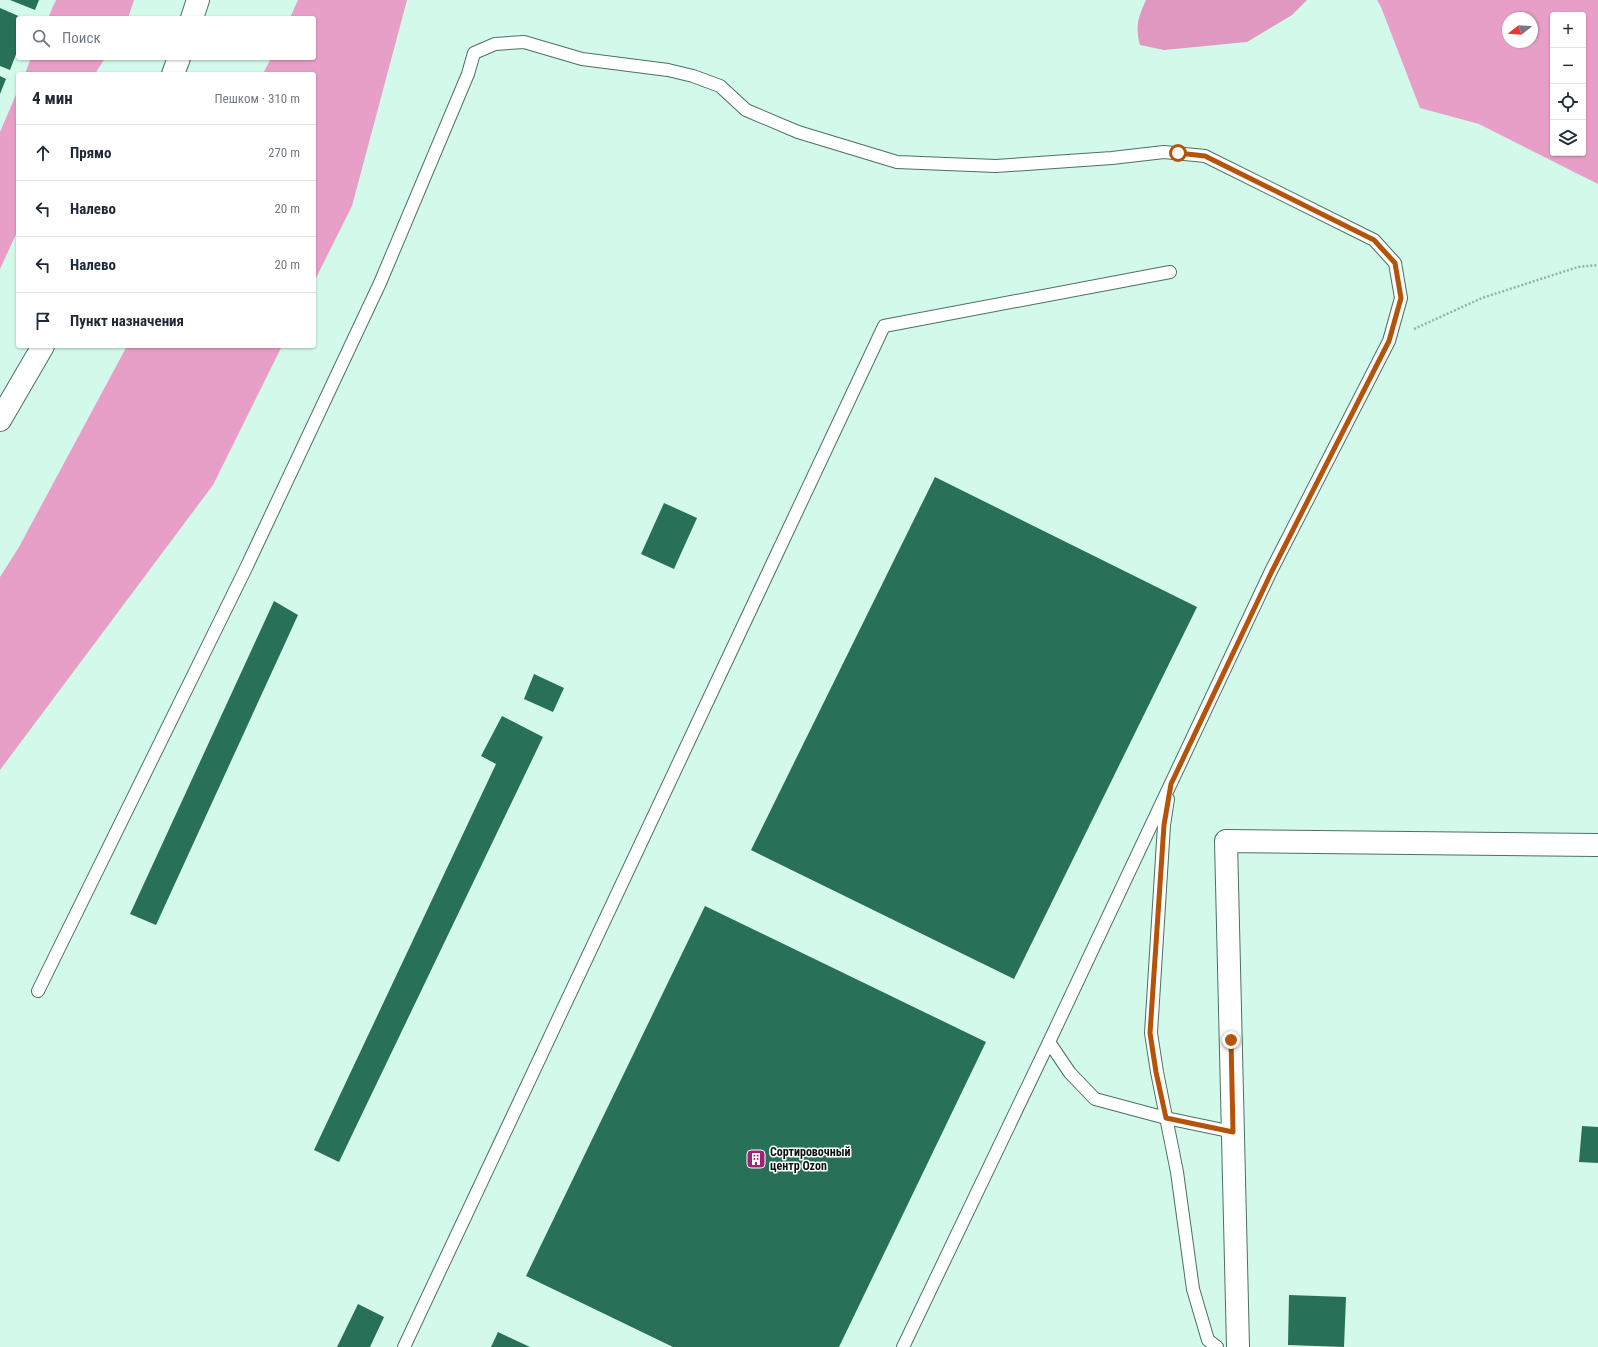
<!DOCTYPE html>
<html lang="ru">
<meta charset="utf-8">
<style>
body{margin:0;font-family:"Roboto Condensed",sans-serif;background:#f2f2f3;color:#1f2937}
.controls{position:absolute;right:12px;top:12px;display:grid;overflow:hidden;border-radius:4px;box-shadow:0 1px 3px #0004}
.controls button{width:36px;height:36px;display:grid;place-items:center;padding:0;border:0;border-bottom:1px solid #e0e1e3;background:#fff;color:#1f2937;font:20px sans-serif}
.compass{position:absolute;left:1502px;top:12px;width:36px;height:36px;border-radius:50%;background:#fff;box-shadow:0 1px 3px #0004;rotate:253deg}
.stop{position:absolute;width:12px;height:12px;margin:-9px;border:3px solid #b45309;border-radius:50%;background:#fff}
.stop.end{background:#b45309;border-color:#fff;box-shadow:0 1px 4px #0008}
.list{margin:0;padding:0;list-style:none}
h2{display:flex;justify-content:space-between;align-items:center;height:52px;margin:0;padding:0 16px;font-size:17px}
h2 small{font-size:13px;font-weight:400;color:#747a83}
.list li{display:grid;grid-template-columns:26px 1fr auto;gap:12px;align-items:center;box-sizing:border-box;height:56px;padding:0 16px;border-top:1px solid #e0e1e3}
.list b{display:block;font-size:15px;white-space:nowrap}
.list em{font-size:13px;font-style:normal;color:#747a83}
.icon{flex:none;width:22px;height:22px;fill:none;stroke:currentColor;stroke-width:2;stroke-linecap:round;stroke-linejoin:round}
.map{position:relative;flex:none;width:1598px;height:1347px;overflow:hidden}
.search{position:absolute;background:#fff;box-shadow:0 1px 3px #0004;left:16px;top:16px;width:300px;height:44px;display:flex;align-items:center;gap:10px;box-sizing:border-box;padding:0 14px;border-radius:4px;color:#747a83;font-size:15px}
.panel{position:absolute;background:#fff;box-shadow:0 1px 3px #0004;left:16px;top:72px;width:300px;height:276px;border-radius:4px}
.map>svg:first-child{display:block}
.forest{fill:#e89fc7;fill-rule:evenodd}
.water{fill:#e098c0}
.building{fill:#297059}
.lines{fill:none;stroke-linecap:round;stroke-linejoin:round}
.lane-casing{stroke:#4d7063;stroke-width:14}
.street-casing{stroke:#4d7063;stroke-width:24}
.secondary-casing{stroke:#4d7063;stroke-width:24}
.path{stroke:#93b3a6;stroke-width:2.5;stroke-dasharray:2 2;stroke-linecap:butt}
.lane{stroke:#fff;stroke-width:12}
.street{stroke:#fff;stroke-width:22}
.secondary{stroke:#fff;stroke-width:22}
.route{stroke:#b45309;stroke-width:5}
.labels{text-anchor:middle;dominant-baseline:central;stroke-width:3;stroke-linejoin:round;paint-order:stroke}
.poi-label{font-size:12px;font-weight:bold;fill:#06140e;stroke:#fff;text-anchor:start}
</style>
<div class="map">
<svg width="1598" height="1347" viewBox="0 0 1598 1347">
<rect width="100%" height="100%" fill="#d2f9e9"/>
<g class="forest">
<path d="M56,0H134L128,18H48Z"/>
<path d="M298,0H407L352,206L314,282V74H263L271,58H314V18H290Z"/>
<path d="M1377,0H1598V184L1479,124L1420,108L1381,7ZM1553,15H1583V153H1553ZM1508,18H1532V42H1508Z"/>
<path d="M31,58H105L95,74H25Z"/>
<path d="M18,90V230L0,269V132Z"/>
<path d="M127,346H282L213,485L0,770V577L19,547Z"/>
</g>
<path class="water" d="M1146,0H1307L1292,15L1247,42L1164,50L1140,45C1135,26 1138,18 1146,0Z"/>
<g class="building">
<path d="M10,0H39L35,10Z"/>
<path d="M0,8L23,18H18V49L10,70L0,66Z"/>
<path d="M0,76L6,79L0,94Z"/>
<path d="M935,477L1197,607L1014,979L751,850Z"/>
<path d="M664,503L697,518L674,569L641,554Z"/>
<path d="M274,601L298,615L156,925L130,914Z"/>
<path d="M534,674L564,688L553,712L524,699Z"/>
<path d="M502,716L543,737L339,1162L314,1150L496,764L481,756Z"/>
<path d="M705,906L986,1042L839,1347H673L526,1276Z"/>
<path d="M1582,1126L1598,1127V1163L1579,1162Z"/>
<path d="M1289,1295L1346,1297L1344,1347L1288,1345Z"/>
<path d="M358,1304L384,1317L370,1347H337Z"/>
<path d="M498,1332L530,1347H491Z"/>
</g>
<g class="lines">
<defs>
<g id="lane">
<path d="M1168,799L1164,825L1151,1033L1157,1072L1177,1172L1193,1289L1208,1340L1217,1347"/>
<path d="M38,991L246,568L380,283L468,74L474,53L495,44L524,42L582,59L668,70L693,76L720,86L746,110L798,132L897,162L996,166L1112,158L1164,152L1205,156L1374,240L1395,263L1401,298L1389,341L1271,571L1049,1042L903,1347"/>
<path d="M1049,1042L1070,1073L1095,1099L1166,1118L1233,1132"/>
<path d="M404,1347L884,326L1170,272"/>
</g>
<path id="street" d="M1238,1347L1226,841L1598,845"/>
<g id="secondary">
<path d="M192,18L198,0"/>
<path d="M173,74L179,58"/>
<path d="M0,420L43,346"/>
</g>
</defs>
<use href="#lane" class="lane-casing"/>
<use href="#street" class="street-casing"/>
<use href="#secondary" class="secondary-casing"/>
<path class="path" d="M1414,329L1482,298L1578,267L1598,265"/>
<use href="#lane" class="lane"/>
<use href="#street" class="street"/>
<use href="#secondary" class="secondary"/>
</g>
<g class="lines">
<path class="route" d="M1178,153L1205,156L1374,240L1395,263L1401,298L1389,341L1272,571L1171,784L1164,825L1150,1033L1156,1072L1166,1118L1233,1132L1231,1040"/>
</g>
<defs>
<symbol id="building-square" viewBox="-11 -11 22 22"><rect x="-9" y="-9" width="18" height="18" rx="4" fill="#a02275" stroke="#fff"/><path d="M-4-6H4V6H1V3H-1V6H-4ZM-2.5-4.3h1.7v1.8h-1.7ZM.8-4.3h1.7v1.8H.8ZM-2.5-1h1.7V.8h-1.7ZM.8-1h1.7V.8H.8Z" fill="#fff"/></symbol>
</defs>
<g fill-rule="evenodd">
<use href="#building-square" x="745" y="1148" width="22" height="22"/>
</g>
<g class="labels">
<g class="poi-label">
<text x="770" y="1152">Сортировочный<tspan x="770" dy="14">центр Ozon</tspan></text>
</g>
</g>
</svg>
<div class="controls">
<button>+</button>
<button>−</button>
<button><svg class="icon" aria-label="locate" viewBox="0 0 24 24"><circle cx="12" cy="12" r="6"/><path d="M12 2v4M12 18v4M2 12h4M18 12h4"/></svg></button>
<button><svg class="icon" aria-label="layers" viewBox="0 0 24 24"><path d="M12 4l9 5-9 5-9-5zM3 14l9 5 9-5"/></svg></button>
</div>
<svg class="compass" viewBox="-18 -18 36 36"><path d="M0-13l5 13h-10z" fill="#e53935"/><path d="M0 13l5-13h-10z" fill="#747a83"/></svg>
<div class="stop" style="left:1178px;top:153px"></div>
<div class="stop end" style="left:1231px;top:1040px"></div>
<div class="search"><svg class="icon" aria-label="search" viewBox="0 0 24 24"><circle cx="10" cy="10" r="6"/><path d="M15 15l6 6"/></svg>Поиск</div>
<section class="panel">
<h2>4 мин<small>Пешком · 310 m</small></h2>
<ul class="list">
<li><svg class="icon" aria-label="ahead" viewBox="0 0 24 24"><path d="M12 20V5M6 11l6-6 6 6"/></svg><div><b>Прямо</b></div><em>270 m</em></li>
<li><svg class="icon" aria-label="left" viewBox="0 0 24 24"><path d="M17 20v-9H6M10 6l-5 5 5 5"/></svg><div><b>Налево</b></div><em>20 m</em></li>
<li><svg class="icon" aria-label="left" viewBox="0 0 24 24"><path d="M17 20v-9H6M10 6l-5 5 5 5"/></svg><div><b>Налево</b></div><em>20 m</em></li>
<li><svg class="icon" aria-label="arrive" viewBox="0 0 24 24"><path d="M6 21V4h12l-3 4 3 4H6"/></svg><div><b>Пункт назначения</b></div></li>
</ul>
</section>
</div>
